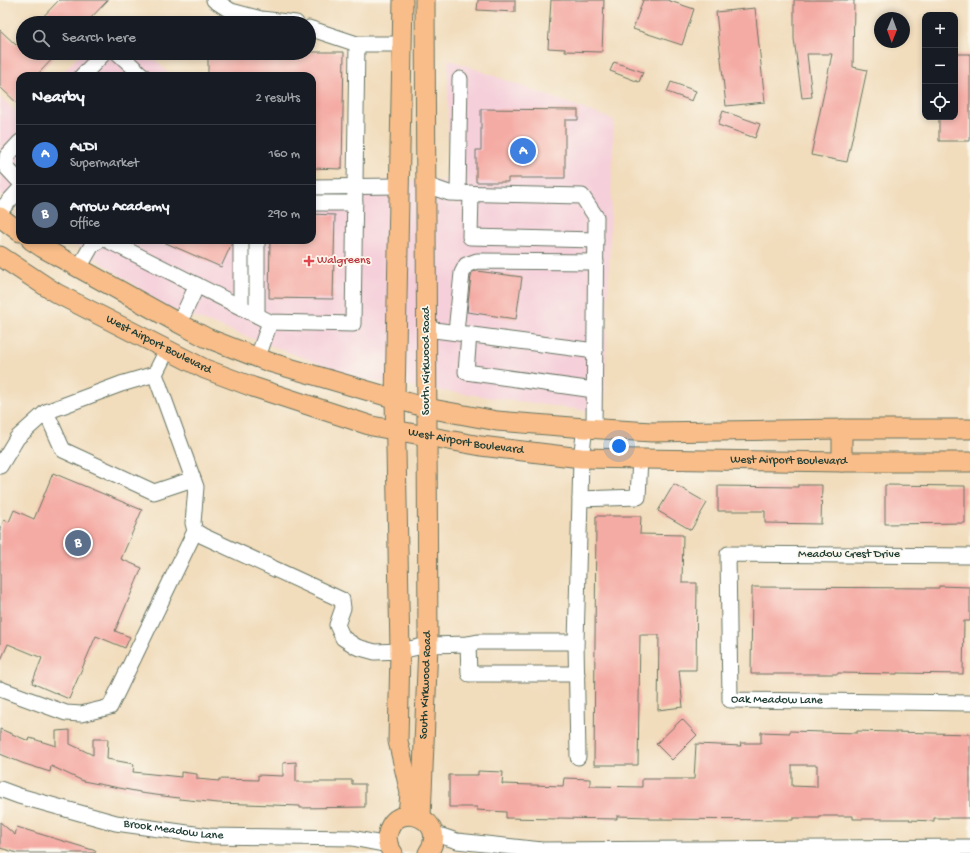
<!DOCTYPE html>
<meta charset="utf-8">
<style>
body{margin:0;font-family:"Gochi Hand",sans-serif;background:#20242c;color:#f1f3f6}
.controls{position:absolute;right:12px;top:12px;display:grid;overflow:hidden;border-radius:8px;box-shadow:0 2px 6px #0003}
.controls button{width:36px;height:36px;display:grid;place-items:center;padding:0;border:0;border-bottom:1px solid #363941;background:#171b24;color:#f1f3f6;font:20px sans-serif}
.compass{position:absolute;left:874px;top:12px;width:36px;height:36px;border-radius:50%;background:#171b24;box-shadow:0 2px 6px #0003;rotate:181deg}
.you{position:absolute;left:619px;top:446px;width:14px;height:14px;margin:-10px;border:3px solid #fff;border-radius:50%;background:#1a73e8;box-shadow:0 0 0 6px #1a73e833}
.badge{display:grid;place-items:center;width:26px;height:26px;border-radius:50%;background:#8c9099;color:#fff;font-size:13px;font-weight:700}
.pin{position:absolute;translate:-50% -50%;border:2px solid #fff;box-shadow:0 1px 4px #0006}
.list{margin:0;padding:0;list-style:none}
h2{display:flex;justify-content:space-between;align-items:center;height:52px;margin:0;padding:0 16px;font-size:17px}
h2 small{font-size:13px;font-weight:400;color:#9ea1a6}
.list li{display:grid;grid-template-columns:26px 1fr auto;gap:12px;align-items:center;box-sizing:border-box;height:60px;padding:0 16px;border-top:1px solid #363941}
.list b{display:block;font-size:15px;white-space:nowrap}
.list p{margin:0;font-size:13px;white-space:nowrap;color:#9ea1a6}
.list em{font-size:13px;font-style:normal;color:#9ea1a6}
.icon{flex:none;width:22px;height:22px;fill:none;stroke:currentColor;stroke-width:2;stroke-linecap:round;stroke-linejoin:round}
.map{position:relative;flex:none;width:970px;height:853px;overflow:hidden}
.search{position:absolute;background:#171b24;box-shadow:0 2px 6px #0003;left:16px;top:16px;width:300px;height:44px;display:flex;align-items:center;gap:10px;box-sizing:border-box;padding:0 14px;border-radius:22px;color:#9ea1a6;font-size:15px}
.panel{position:absolute;background:#171b24;box-shadow:0 2px 6px #0003;left:16px;top:72px;width:300px;height:172px;border-radius:12px}
.map>svg:first-child{display:block}
.built{fill:#f5cfda}
.building{fill:#f4aba4;fill-rule:evenodd}
.lines{fill:none;stroke-linecap:round;stroke-linejoin:round}
.minor-casing{stroke:#687563;stroke-width:17}
.major-casing{stroke:#687563;stroke-width:21}
.minor{stroke:#fff;stroke-width:15}
.major{stroke:#f8bd88;stroke-width:19}
.health-dot{fill:#e0444e;stroke:#fbf7ec;stroke-width:1.5}
.labels{text-anchor:middle;dominant-baseline:central;stroke-width:3.5;stroke-linejoin:round;paint-order:stroke}
.health-label{font-size:12px;fill:#be3a42;stroke:#fbf7ec;text-anchor:start}
.street-label{font-size:12px;fill:#1f3d34;stroke:#fbf7ec}
</style>
<div class="map">
<svg width="970" height="853" viewBox="0 0 970 853">
<rect width="100%" height="100%" fill="#fbf7ec"/>
<filter id="ink" filterUnits="userSpaceOnUse"><feTurbulence type="fractalNoise" baseFrequency=".025" numOctaves="2"/><feDisplacementMap in="SourceGraphic" scale="8" xChannelSelector="R" yChannelSelector="G"/><feConvolveMatrix kernelMatrix="1 2 1 2 8 2 1 2 1" color-interpolation-filters="sRGB"/></filter>
<filter id="wash" filterUnits="userSpaceOnUse"><feTurbulence type="fractalNoise" baseFrequency=".012" numOctaves="4" result="noise"/><feDisplacementMap in="SourceGraphic" scale="16" xChannelSelector="R" yChannelSelector="G"/><feGaussianBlur stdDeviation="0.9" result="paint"/><feColorMatrix in="noise" values="0 0 0 0 0 0 0 0 0 0 0 0 0 0 0 0 0 1.4 0 .05"/><feComposite in="paint" operator="in"/></filter>
<g filter="url(#wash)">
<rect width="100%" height="100%" fill="#f1dcbb"/>
<g class="built">
<path d="M82,53H149L171,76H59Z"/>
<path d="M448,59L614,120L604,413L364,380L167,307L68,240H312V180L448,181Z"/>
<path d="M0,97L20,115V208L0,194Z"/>
</g>
<g id="blocks">
<g class="building">
<path d="M59,0H108L86,23H37Z"/>
<path d="M478,0H515V12L477,10Z"/>
<path d="M551,0H604L602,52L565,51V49L548,48Z"/>
<path d="M643,0H667L694,9L682,45L633,29Z"/>
<path d="M794,0H854L853,67L867,70L847,162L811,155L832,54H807L812,97L802,98L794,39Z"/>
<path d="M755,8L765,102L726,106L716,12Z"/>
<path d="M0,30L16,45L23,38V53H58L36,76H20V106L0,87Z"/>
<path d="M309,52H344L342,169L312,168V76H222V75H208V55L284,56V53H309Z"/>
<path d="M955,54H970V141H939V117H955Z"/>
<path d="M614,62L643,72L639,82L610,71Z"/>
<path d="M671,82L696,91L692,101L667,92Z"/>
<path d="M481,109L578,110V120H565V178H508V182H476V150H481Z"/>
<path d="M723,111L760,124L755,138L718,125Z"/>
<path d="M312,214L335,215L333,299L269,298L270,240H312Z"/>
<path d="M159,240H232V243L221,267Z"/>
<path d="M477,271L522,277L516,319L467,312L471,276L472,272Z"/>
<path d="M53,473L142,510L121,559L142,568L115,631L130,637L125,648L96,636L69,699L32,683L42,658L8,644L0,662V528L4,520L9,522L14,510L34,519Z"/>
<path d="M674,484L707,503L691,530L658,511Z"/>
<path d="M798,485H822L821,524L765,523V511H718V486L798,487Z"/>
<path d="M885,485L965,486V523L885,524Z"/>
<path d="M596,516H641L640,534L683,535L682,583H697L696,670H679L683,707L658,710L659,635H640L638,765H594Z"/>
<path d="M939,586L970,587V621H964L963,674L897,673V674L838,673V674H751L752,587L939,588Z"/>
<path d="M682,719L697,735L672,760L656,744Z"/>
<path d="M0,729L29,741L30,738L56,746V731L70,730V744L93,755V739H108L107,759L134,764L133,772L181,777V772L197,774V779L219,781V779L258,780V775L283,776V763L296,762V782H336V780H352V784H365V807L300,808V806L218,803L179,799V798L140,793V792L83,781L51,766L50,772L22,763L0,754Z"/>
<path d="M790,731L857,733V731L970,734V818H934V821L909,820L910,819H853V816H820V818H793V820L648,819V817L617,816V819L558,818V819L506,818V812L477,810V807H449V775H478V771L503,772L502,784L563,786L564,778L590,779V786L642,787V779H694L696,744L741,746L740,743H761V732L790,733ZM792,765H817V787L792,786Z"/>
<path d="M0,822L15,835L17,827L96,851L95,853H17L0,848Z"/>
</g>
</g>
</g>
<g filter="url(#ink)">
<use href="#blocks" fill-opacity="0" stroke="#687563" stroke-width="1"/>
<g class="lines">
<defs>
<g id="minor">
<path d="M214,0L231,11L261,19L296,23"/>
<path d="M309,28L357,44H403"/>
<path d="M118,53L143,76"/>
<path d="M82,76L104,53"/>
<path d="M20,142L7,156L6,167L20,182"/>
<path d="M426,185L449,193L582,196L596,217L594,428"/>
<path d="M312,187L400,186"/>
<path d="M458,193L460,79"/>
<path d="M471,193L470,237L596,240"/>
<path d="M312,203H355"/>
<path d="M0,211L20,189"/>
<path d="M107,240L270,322L353,324L357,44"/>
<path d="M79,268L92,245L100,240"/>
<path d="M241,307V240"/>
<path d="M257,315V240"/>
<path d="M179,324L197,285"/>
<path d="M427,329L595,351"/>
<path d="M456,332L462,273L466,265L477,261L596,262"/>
<path d="M469,334L466,372L594,390"/>
<path d="M167,350L155,374L196,487L193,523L195,531L203,536L342,600L343,608L337,625L343,638L357,647L375,652L400,651L428,645L468,644L478,642H576L580,499"/>
<path d="M258,357L270,322"/>
<path d="M46,412L63,450L154,492L193,479"/>
<path d="M585,428L581,458L580,499L638,497L640,459"/>
<path d="M0,466L17,438L46,412L121,384L155,374"/>
<path id="s1" d="M970,556L728,554L730,700L970,703"/>
<path d="M576,642L578,757"/>
<path d="M468,644L469,674H577"/>
<path d="M0,689L66,713L81,714L110,707L195,531"/>
<path id="s2" d="M0,789L19,796L116,823L209,836L352,838L388,845"/>
<path d="M433,833L457,841L542,850L970,847"/>
</g>
<g id="major">
<path d="M403,0L395,399L400,651L398,741L410,793L408,815"/>
<path d="M0,217L20,232"/>
<path d="M31,240L43,248L171,319L207,338L269,362L427,408L497,421L585,428L652,432L842,429H970"/>
<path id="s3" d="M0,256L56,293L205,369L253,387L372,426L481,446L581,458L842,462H970"/>
<path d="M842,462V429"/>
<path id="s4" d="M421,818L428,645L425,0"/>
<path d="M393,853C388,847 386,840 388,833C396,798 451,820 428,853"/>
</g>
</defs>
<use href="#minor" class="minor-casing"/>
<use href="#major" class="major-casing"/>
<use href="#minor" class="minor"/>
<use href="#major" class="major"/>
</g>
</g>
<path class="health-dot" d="M307 255h4v4h4v4h-4v4h-4v-4h-4v-4h4z"/>
<g class="labels">
<g class="health-label">
<text x="317" y="261">Walgreens</text>
</g>
<g class="street-label">
<text stroke="none"><textPath href="#s3" startOffset="182">West Airport Boulevard</textPath></text>
<text transform="translate(427 361) rotate(-90)">South Kirkwood Road</text>
<text stroke="none"><textPath href="#s3" startOffset="506">West Airport Boulevard</textPath></text>
<text stroke="none"><textPath href="#s3" startOffset="830">West Airport Boulevard</textPath></text>
<text x="849" y="555">Meadow Crest Drive</text>
<text stroke="none"><textPath href="#s4" startOffset="133">South Kirkwood Road</textPath></text>
<text stroke="none"><textPath href="#s1" startOffset="435">Oak Meadow Lane</textPath></text>
<text stroke="none"><textPath href="#s2" startOffset="179">Brook Meadow Lane</textPath></text>
</g>
</g>
</svg>
<div class="controls">
<button>+</button>
<button>−</button>
<button><svg class="icon" aria-label="locate" viewBox="0 0 24 24"><circle cx="12" cy="12" r="6"/><path d="M12 2v4M12 18v4M2 12h4M18 12h4"/></svg></button>
</div>
<svg class="compass" viewBox="-18 -18 36 36"><path d="M0-13l5 13h-10z" fill="#e53935"/><path d="M0 13l5-13h-10z" fill="#9ea1a6"/></svg>
<div class="you"></div>
<div class="pin badge" style="left:523px;top:151px;background:#3f7fe0">A</div>
<div class="pin badge" style="left:78px;top:543px;background:#5c6f8a">B</div>
<div class="search"><svg class="icon" aria-label="search" viewBox="0 0 24 24"><circle cx="10" cy="10" r="6"/><path d="M15 15l6 6"/></svg>Search here</div>
<section class="panel">
<h2>Nearby<small>2 results</small></h2>
<ul class="list">
<li><span class="badge" style="background:#3f7fe0">A</span><div><b>ALDI</b><p>Supermarket</p></div><em>160 m</em></li>
<li><span class="badge" style="background:#5c6f8a">B</span><div><b>Arrow Academy</b><p>Office</p></div><em>290 m</em></li>
</ul>
</section>
</div>
